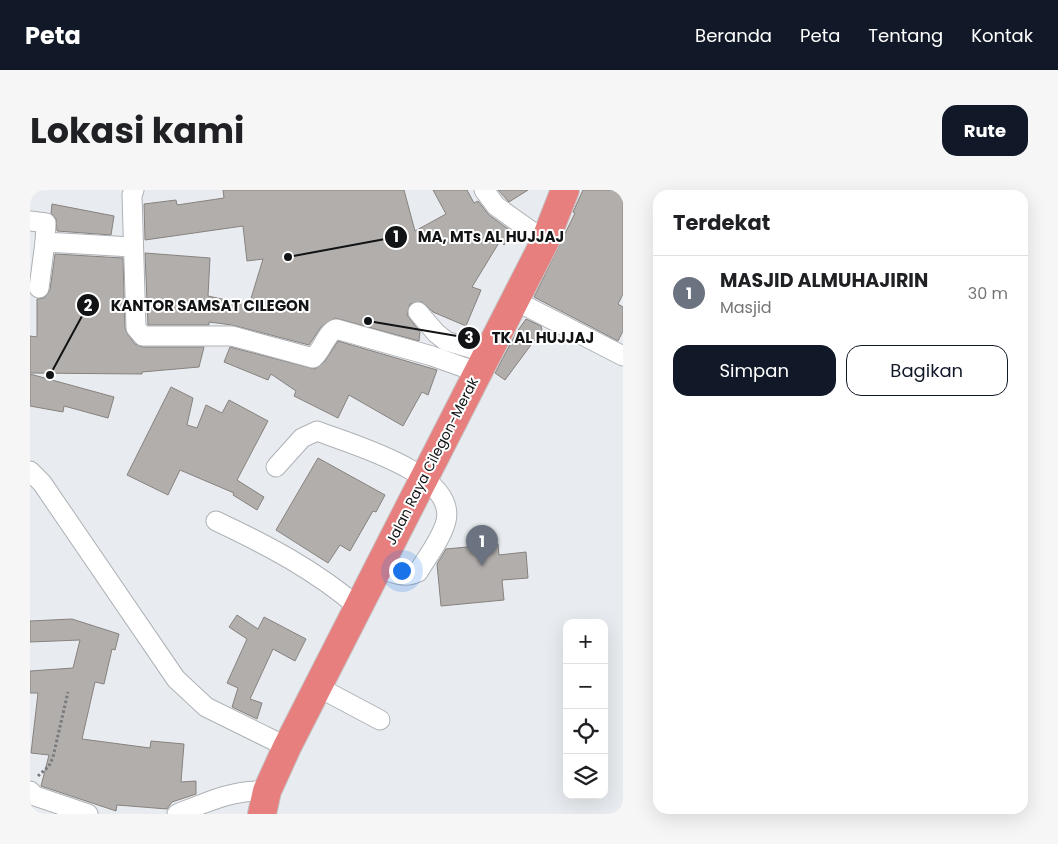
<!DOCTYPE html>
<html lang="id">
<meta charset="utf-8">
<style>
body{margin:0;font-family:Poppins,sans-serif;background:#f6f6f6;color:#202124}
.controls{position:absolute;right:15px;bottom:15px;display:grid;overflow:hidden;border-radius:10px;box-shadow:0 5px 20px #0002}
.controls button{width:45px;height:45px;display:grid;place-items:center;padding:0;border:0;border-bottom:1px solid #e0e0e0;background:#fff;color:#202124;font:25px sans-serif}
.you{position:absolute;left:371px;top:380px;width:18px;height:18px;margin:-12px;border:4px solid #fff;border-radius:50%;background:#1a73e8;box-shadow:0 0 0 8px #1a73e833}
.badge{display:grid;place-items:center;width:32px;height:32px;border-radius:50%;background:#111827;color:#fff;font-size:16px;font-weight:700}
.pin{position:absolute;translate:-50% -41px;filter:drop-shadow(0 1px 2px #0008)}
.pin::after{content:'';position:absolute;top:26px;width:18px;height:15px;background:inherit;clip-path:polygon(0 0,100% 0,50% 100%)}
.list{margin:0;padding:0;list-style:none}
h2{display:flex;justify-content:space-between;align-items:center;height:65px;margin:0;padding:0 20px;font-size:21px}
h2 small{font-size:16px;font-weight:400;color:#757577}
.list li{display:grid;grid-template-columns:32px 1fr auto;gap:15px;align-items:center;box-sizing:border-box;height:75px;padding:0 20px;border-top:1px solid #e0e0e0}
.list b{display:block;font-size:19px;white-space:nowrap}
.list p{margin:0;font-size:16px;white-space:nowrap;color:#757577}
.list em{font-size:16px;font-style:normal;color:#757577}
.actions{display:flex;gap:10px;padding:15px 20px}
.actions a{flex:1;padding:11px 0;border:1px solid #111827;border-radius:15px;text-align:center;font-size:18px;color:#111827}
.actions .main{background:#111827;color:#fff}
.icon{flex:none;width:28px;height:28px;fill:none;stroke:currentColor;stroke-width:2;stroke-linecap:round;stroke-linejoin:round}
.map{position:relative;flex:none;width:593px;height:624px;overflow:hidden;border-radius:15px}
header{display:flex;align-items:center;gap:30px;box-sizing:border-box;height:70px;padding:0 25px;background:#111827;color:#fff}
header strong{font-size:24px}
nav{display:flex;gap:28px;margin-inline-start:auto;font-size:18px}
.intro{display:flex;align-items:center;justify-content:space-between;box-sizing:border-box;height:120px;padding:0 30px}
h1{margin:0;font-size:35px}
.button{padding:12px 22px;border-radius:15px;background:#111827;color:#fff;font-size:18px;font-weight:700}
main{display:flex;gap:30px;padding:0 30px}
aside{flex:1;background:#fff;border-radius:15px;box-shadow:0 5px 20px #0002}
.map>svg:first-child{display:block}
.building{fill:#b2aeab;stroke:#87827f}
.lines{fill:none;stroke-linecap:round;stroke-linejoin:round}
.minor-casing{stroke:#aeb2b6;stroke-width:21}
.highway-casing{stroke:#c6c6c7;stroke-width:30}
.path{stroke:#77797c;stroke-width:3;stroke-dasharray:2.5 2.5;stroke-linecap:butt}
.minor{stroke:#fff;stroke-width:19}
.highway{stroke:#e87f7f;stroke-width:28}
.labels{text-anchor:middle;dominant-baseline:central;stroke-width:4;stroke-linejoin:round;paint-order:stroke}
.street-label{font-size:14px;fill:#121314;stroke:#fff}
.leader{fill:none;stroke:#121314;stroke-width:2}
.callout-dot{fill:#121314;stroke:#fff;stroke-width:2}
.mark-label{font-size:15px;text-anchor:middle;font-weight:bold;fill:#fff}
.callout-label{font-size:15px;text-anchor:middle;font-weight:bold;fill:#121314;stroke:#fff;stroke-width:4;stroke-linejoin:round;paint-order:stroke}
</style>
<header>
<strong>Peta</strong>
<nav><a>Beranda</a><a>Peta</a><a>Tentang</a><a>Kontak</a></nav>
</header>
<div class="intro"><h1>Lokasi kami</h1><a class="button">Rute</a></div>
<main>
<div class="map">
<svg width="593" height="624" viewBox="0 0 593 624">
<rect width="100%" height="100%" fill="#e8ecf0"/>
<g class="building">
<path d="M193,0H374L385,41L416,24L403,0H437L444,13L448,11L459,25L485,44L474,55L470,51L442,97L451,100L436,136L403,122L392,112L380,114L377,125L390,142L389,151L305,128L291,137L279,155L202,135L179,132V135H118L115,63L180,68L178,106L219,115L233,69L217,71L213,36L115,50L114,14L146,10L147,15L194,8Z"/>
<path d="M468,0H498L479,12Z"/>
<path d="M553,0H593V104L588,114L593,117V141L588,151L504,107L545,23L543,22Z"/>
<path d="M22,14L84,26L81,45L27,41L26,29L21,23Z"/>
<path d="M25,64L93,68L95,138L98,145L105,154L113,157H174L169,177L112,182V184L0,183V146L7,147V109L14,108L20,100Z"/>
<path d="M496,129L511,136L512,140L475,190L465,183L486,143Z"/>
<path d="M308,151L407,180L398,205L392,202L373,236L319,205L308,228L264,206L266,201L241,184L238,190L194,172L200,157L285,179L295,171Z"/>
<path d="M0,184L84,207L78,228L34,216L33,222L0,216Z"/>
<path d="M141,197L163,208L157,235L167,238L176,215L192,223L199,210L238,231L207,290L234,307L227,320L203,305L204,303L150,280L138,305L97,285Z"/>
<path d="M288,268L355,305L346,322L343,321L320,361L310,355L298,373L246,340Z"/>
<path d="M468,354L469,365L496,362L498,388L472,390L474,410L411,416L407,374L416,359Z"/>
<path d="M207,425L228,439L234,427L276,449L265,471L243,459L220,509L232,513L227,529L202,517L208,498L197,493L217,449L199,437Z"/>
<path d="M42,429L89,444L85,460L82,459L74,494L65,492L52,549L120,558L121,551L154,554L151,592L166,591V604L142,612L137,619L87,615L86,621L11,596L19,565L1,563L8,503H0V481L43,478L50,450L0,452V431Z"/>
</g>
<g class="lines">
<defs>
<g id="minor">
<path d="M104,0L102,5L106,138L113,146H202L283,168C293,160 295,144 306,139L402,166L447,182"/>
<path d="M454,0L466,16L515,51"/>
<path d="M0,31L16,33L15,52L102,57"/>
<path d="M9,98L15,52"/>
<path d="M484,110L593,166"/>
<path d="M388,122L406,143L416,151L457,163"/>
<path d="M246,277L272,248L287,241C320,254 427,283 416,331C412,348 397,367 388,382C374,389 362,383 349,377"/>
<path d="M0,281L12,293L146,489L176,517L257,557"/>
<path d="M186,331C237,355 285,380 328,417"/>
<path d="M288,497L350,530"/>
<path d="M0,601L5,606L58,624"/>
<path d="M147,624C177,612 204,599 237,601"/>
</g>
<path id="highway" d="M232,624L237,601L257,557L515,51L535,0"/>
</defs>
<use href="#minor" class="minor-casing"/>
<use href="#highway" class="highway-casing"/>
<path class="path" d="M8,586L19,576L23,567L38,502"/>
<use href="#minor" class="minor"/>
<use href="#highway" class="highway"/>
</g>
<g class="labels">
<g class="street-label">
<text transform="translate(402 271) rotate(-63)">Jalan Raya Cilegon-Merak</text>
</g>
</g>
<path class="leader" d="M258 67L366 47M20 185L58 115M338 131L439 148"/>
<g class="callout-dot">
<circle cx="258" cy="67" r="5"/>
<circle cx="20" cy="185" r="5"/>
<circle cx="338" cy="131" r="5"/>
<circle cx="366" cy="47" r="12"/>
<circle cx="58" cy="115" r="12"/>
<circle cx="439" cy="148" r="12"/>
</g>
<g class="mark-label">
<text x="366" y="52">1</text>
<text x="58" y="121">2</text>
<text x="439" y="153">3</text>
</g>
<g class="callout-label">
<text x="461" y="52">MA, MTs AL HUJJAJ</text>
<text x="180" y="121">KANTOR SAMSAT CILEGON</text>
<text x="513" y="153">TK AL HUJJAJ</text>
</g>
</svg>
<div class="controls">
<button>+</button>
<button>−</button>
<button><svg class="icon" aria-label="locate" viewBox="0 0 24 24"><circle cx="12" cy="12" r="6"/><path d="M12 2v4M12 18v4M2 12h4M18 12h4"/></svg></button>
<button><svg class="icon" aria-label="layers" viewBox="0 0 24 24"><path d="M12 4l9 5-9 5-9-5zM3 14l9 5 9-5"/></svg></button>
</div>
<div class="you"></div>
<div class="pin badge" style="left:452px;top:376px;background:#6b7280">1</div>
</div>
<aside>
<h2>Terdekat<small></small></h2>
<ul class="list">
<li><span class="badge" style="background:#6b7280">1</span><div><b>MASJID ALMUHAJIRIN</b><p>Masjid</p></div><em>30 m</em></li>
</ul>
<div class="actions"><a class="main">Simpan</a><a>Bagikan</a></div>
</aside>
</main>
